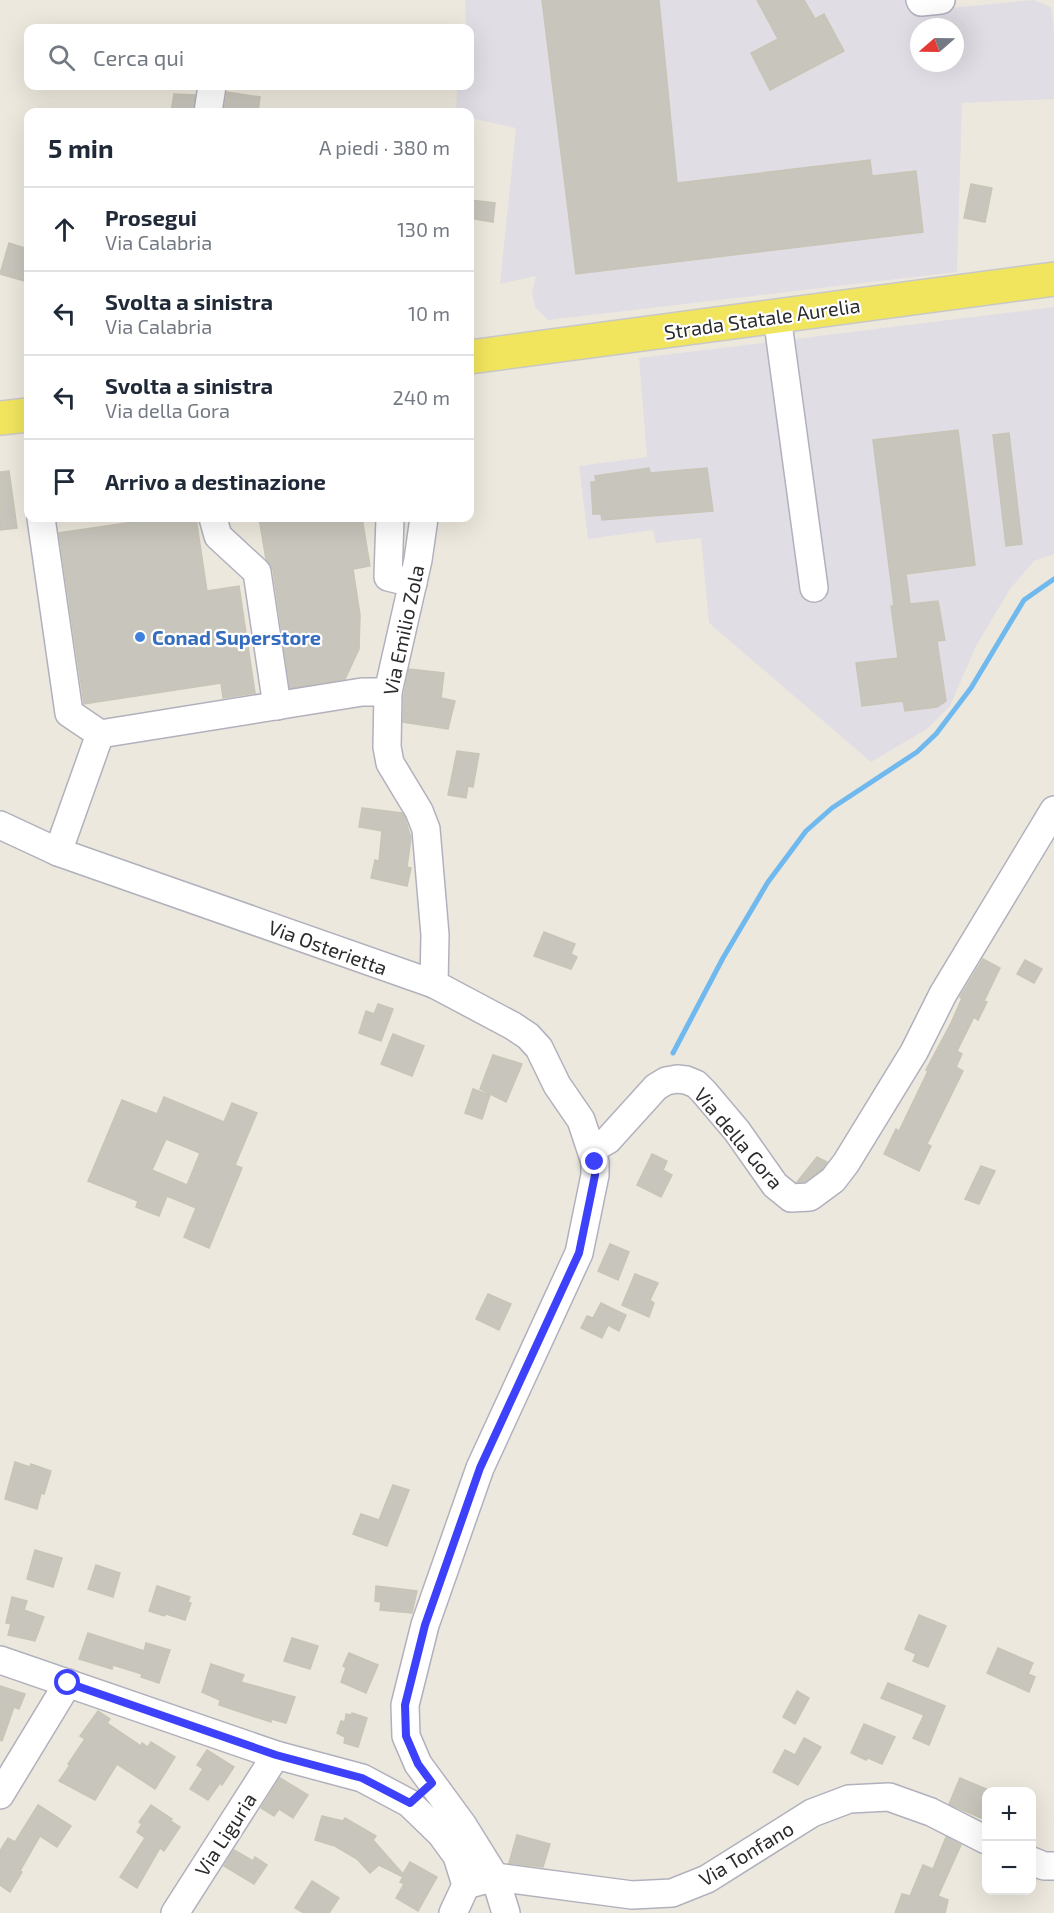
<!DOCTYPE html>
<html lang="it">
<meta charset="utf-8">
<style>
body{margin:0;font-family:"Exo 2",sans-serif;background:#f6f6f7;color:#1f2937}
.controls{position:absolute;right:18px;bottom:18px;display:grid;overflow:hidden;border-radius:12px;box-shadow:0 6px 24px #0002}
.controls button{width:54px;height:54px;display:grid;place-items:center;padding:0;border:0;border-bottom:2px solid #e0e1e3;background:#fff;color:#1f2937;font:30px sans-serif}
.compass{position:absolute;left:910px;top:18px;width:54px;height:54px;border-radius:50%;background:#fff;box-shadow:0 6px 24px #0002;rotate:250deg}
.stop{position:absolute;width:18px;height:18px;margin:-14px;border:4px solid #3d42fa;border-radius:50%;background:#fff}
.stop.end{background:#3d42fa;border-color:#fff;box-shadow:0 2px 6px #0008}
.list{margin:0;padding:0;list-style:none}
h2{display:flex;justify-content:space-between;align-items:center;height:78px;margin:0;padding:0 24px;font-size:26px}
h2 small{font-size:20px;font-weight:400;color:#747a83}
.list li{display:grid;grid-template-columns:39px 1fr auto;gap:18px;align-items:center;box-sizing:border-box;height:84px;padding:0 24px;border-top:2px solid #e0e1e3}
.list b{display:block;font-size:22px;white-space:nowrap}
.list p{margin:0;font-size:20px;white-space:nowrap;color:#747a83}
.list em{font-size:20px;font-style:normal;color:#747a83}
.icon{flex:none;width:33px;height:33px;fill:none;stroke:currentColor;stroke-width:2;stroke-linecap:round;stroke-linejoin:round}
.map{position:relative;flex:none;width:1054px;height:1913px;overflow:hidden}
.search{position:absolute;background:#fff;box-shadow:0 6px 24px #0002;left:24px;top:24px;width:450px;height:66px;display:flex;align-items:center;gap:15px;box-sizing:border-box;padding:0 21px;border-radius:12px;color:#747a83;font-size:22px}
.panel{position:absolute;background:#fff;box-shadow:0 6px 24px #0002;left:24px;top:108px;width:450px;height:414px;border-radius:12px}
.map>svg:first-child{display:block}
.industrial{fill:#e1dde5;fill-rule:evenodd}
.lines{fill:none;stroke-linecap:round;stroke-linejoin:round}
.stream{stroke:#70b9ef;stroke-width:5}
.building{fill:#c8c5bc;stroke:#c8c5b6;stroke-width:1.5;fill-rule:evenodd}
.minor-casing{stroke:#b1b1be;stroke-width:30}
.major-casing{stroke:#c8c8c8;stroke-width:36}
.minor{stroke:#fff;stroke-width:27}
.major{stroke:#f1e55e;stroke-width:33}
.route{stroke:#3d42fa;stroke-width:8}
.shop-dot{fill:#3f7fe0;stroke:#fff;stroke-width:2}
.labels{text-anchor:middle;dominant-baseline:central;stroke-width:4.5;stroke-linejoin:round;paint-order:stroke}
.street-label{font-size:20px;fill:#2b2b2b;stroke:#fff}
.shop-label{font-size:20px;font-weight:bold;fill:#366cbe;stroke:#fff;text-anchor:start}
</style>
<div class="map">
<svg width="1054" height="1913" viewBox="0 0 1054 1913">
<rect width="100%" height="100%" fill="#ede8dd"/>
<g class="industrial">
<path d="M465,0H936L938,9L1033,0L1051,7L1054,31V99L962,103L957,272L548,320L535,307L532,293L536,276L500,284L516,128L470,118V112H456L457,89L470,86V28H466ZM919,27H955V63H919Z"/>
<path d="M1054,307V554L1034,561L1010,589L976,646L950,706L927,729L871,762L709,623L701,538L656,543L653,530L588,539L579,466L647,457L639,358Z"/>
</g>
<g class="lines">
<path class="stream" d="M673,1053L723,958L768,882L806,831L832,808L917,752L936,734L971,688L1024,600L1054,579"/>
</g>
<g class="building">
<path d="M542,0H659L677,183L870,160L872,176L916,171L923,232L576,274Z"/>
<path d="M757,0H804L815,19L824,14L844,51L770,90L751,53L778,39Z"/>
<path d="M227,92L260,97L258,112H224Z"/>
<path d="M174,94L195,95L193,112H171Z"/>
<path d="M971,184L992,188L985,222L964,218Z"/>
<path d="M470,200L495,203L493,222L470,218Z"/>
<path d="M9,243L28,249V282L0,274Z"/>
<path d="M958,430L975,565L906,574L910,604L938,601L945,640L937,641L946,701L937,707L905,711L903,701L862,706L856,663L898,658L891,606H894L873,440Z"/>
<path d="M1009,433L1022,544L1006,546L993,435Z"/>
<path d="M649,468L650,473L707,468L713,511L602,520L601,514H593L591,482H596L595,476Z"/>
<path d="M9,471L17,528L0,530V472Z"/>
<path d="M160,518H196L207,591L239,586L255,693L223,698L221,683L84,704L59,533Z"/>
<path d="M259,518H362L370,566L353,569L360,615L359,649L345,679L290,688L273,570L266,559Z"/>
<path d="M409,669L444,673L441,698L455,701L448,729L403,722L404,694Z"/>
<path d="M457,751L479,754L473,787L468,786L466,798L448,795Z"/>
<path d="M362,808L402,813L405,818L411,838L407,867L411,868L407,886L371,878L375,860L379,861L382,831L359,827Z"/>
<path d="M544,932L575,944L571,954L577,957L571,969L534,956Z"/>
<path d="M983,959L1000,968L984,1001L987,1002L978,1020L974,1017L957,1051L962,1054L956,1067L963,1071L927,1144L931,1146L919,1171L884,1154L896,1129L899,1131L928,1071L926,1070L951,1023L962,998L960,997Z"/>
<path d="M1025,960L1042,969L1034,983L1017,974Z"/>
<path d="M378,1004L393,1009L381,1041L359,1033L366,1011L374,1014Z"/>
<path d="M393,1034L424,1046L412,1076L381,1064Z"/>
<path d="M493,1055L522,1064L506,1102L480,1089Z"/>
<path d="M473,1089L490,1095L482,1119L465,1113Z"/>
<path d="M164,1097L224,1122L232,1103L257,1113L235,1165L242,1168L209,1248L184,1237L196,1208L167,1196L159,1216L136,1207L138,1201L88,1181L122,1100L157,1114ZM166,1139L200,1153L187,1185L152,1170Z"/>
<path d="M652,1154L667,1161L663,1170L672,1175L661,1197L637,1185Z"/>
<path d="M817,1157L827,1162L822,1169L804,1182H797Z"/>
<path d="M981,1166L995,1171L979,1204L965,1199Z"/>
<path d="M610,1244L629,1252L618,1280L598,1271Z"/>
<path d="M635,1274L658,1283L650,1300L654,1303L649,1317L622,1305Z"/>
<path d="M488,1294L511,1304L499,1330L476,1319Z"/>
<path d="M601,1303L626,1315L619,1331L608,1325L602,1338L581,1328L587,1316L593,1318Z"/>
<path d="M15,1462L30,1467L31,1464L51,1471L44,1494L41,1493L37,1509L5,1499Z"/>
<path d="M393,1485L409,1490L387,1546L353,1534L361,1514L379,1520Z"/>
<path d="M35,1550L62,1558L53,1587L27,1579Z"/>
<path d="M96,1565L120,1573L113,1597L88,1589Z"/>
<path d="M157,1586L190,1597L188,1602L191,1603L185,1620L166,1614L164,1616L149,1611Z"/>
<path d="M376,1586L417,1591L412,1613L380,1610L381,1602L375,1601Z"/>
<path d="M12,1597L27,1601L24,1610L44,1617L35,1641L8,1635L11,1624L6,1623Z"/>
<path d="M919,1615L946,1626L928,1667L913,1661L916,1654L905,1649Z"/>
<path d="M88,1633L144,1651L146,1643L170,1650L159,1683L141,1677L142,1674L113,1665L112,1669L79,1659Z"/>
<path d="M292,1638L318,1646L310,1669L284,1661Z"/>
<path d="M998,1648L1033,1663L1028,1674L1035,1677L1029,1692L987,1673Z"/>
<path d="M349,1653L378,1665L366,1693L341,1682L346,1668L343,1666Z"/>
<path d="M211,1664L244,1675L241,1682L295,1697L286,1723L271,1719V1722L219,1705L220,1700L202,1692Z"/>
<path d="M888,1683L945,1706L929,1745L913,1738L924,1715L881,1698Z"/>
<path d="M0,1686L25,1694L19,1709L14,1707L2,1741L0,1740Z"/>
<path d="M797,1691L809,1698L795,1724L783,1717Z"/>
<path d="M98,1711L110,1719L107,1723L141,1746L142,1743L148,1747L151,1742L175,1757L155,1789L117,1764L95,1800L59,1781L70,1765L68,1764L85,1739L80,1736Z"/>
<path d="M352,1713L367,1718L358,1747L344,1743L345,1737L337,1733L341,1721L345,1722L346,1714L352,1715Z"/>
<path d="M864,1724L895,1737L882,1764L868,1758L866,1760L851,1753Z"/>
<path d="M804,1738L821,1747L798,1785L773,1772L785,1750L795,1755Z"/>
<path d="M207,1750L234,1767L222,1785L220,1783L208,1800L190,1789L203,1769L197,1765Z"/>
<path d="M280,1778L308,1795L293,1818L279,1809L274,1816L261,1808Z"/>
<path d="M960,1778L991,1791H987V1807L981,1818L949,1804Z"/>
<path d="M38,1805L71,1826L57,1847L40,1836L20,1871L22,1872L10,1892L0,1885V1851L8,1838L15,1842Z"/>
<path d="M151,1805L172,1819L171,1821L180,1827L164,1851L160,1848L137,1888L120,1877L145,1838L137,1832L142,1824L139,1822Z"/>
<path d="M322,1816L343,1821L345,1818L376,1836L373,1840L403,1874L410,1862L437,1877L418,1911L396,1898L404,1884L400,1882L403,1877L379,1865L370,1873L357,1859L335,1846L315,1840Z"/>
<path d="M517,1835L550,1844L543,1867L509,1863Z"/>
<path d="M946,1837L961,1845L938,1896L948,1900L945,1913H895L902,1894L910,1896L923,1865L933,1869Z"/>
<path d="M234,1850L253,1861L255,1857L267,1865L254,1884L224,1866Z"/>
<path d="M312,1881L339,1898L329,1913H304L295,1908Z"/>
</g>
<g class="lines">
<defs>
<g id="minor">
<path d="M920,0L921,2L941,0"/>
<path d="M208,112L212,86"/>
<path d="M777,316L814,588"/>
<path d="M41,518L69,713L100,734L58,852"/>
<path d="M213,518L218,536L257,572L277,706"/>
<path d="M390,518L388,577L413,583"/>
<path d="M424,518L418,560L388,692L387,747L390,763L419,811L426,829L435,935L434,984"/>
<path d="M100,734L362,692H388"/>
<path d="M0,825L58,852L434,984L513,1026L528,1036L539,1048L557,1085L581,1120L595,1162V1175L579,1253L480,1468L425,1625L405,1705L406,1736L418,1764L462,1824L495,1877L506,1913"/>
<path d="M592,1149L608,1140L656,1087L666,1081L677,1079L686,1080L696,1084L704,1092L737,1131L775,1185L791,1198L810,1197L833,1180L846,1163L914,1052L943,994L1054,810"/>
<path d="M0,1660L276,1755L362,1778L409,1803L441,1834L457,1856L466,1885"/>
<path d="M0,1795L68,1683"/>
<path d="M1032,1861L1044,1866H1054"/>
<path d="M175,1913L276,1755"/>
<path d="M453,1913L466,1885L495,1877L632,1895L672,1893L707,1879L812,1813L849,1799L889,1797L931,1812L986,1840"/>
</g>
<g id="major">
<path d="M470,357L1054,279"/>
<path d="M0,418L28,415"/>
</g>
</defs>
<use href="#minor" class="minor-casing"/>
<use href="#major" class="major-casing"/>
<use href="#minor" class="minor"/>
<use href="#major" class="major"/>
</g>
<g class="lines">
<path class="route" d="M68,1683L276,1755L362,1778L410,1803L432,1783L418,1764L406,1736L405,1705L425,1625L480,1468L579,1253L595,1175V1162"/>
</g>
<circle class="shop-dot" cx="140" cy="637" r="6"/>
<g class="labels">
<g class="street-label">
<text transform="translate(762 318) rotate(-8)">Strada Statale Aurelia</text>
<text transform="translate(403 630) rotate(-78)">Via Emilio Zola</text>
<text transform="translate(328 947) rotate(20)">Via Osterietta</text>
<text transform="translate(739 1138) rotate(50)">Via della Gora</text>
<text transform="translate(225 1834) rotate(-57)">Via Liguria</text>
<text transform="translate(746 1853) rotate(-31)">Via Tonfano</text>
</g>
<g class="shop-label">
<text x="152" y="637">Conad Superstore</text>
</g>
</g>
</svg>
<div class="controls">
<button>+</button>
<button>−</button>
</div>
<svg class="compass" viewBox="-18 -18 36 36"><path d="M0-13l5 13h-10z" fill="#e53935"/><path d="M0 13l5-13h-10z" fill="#747a83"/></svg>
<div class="stop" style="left:68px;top:1683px"></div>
<div class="stop end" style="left:595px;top:1162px"></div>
<div class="search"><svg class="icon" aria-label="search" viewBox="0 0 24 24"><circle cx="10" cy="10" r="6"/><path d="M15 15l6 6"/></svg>Cerca qui</div>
<section class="panel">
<h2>5 min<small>A piedi · 380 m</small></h2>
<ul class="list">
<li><svg class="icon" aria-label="ahead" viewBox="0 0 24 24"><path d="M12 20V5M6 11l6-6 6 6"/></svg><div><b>Prosegui</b><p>Via Calabria</p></div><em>130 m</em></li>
<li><svg class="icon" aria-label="left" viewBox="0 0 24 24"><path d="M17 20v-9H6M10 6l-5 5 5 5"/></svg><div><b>Svolta a sinistra</b><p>Via Calabria</p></div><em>10 m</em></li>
<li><svg class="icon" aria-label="left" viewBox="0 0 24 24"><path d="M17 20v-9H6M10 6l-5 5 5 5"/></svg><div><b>Svolta a sinistra</b><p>Via della Gora</p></div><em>240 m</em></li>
<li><svg class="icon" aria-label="arrive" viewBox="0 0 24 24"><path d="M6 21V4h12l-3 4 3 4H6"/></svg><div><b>Arrivo a destinazione</b></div></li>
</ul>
</section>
</div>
